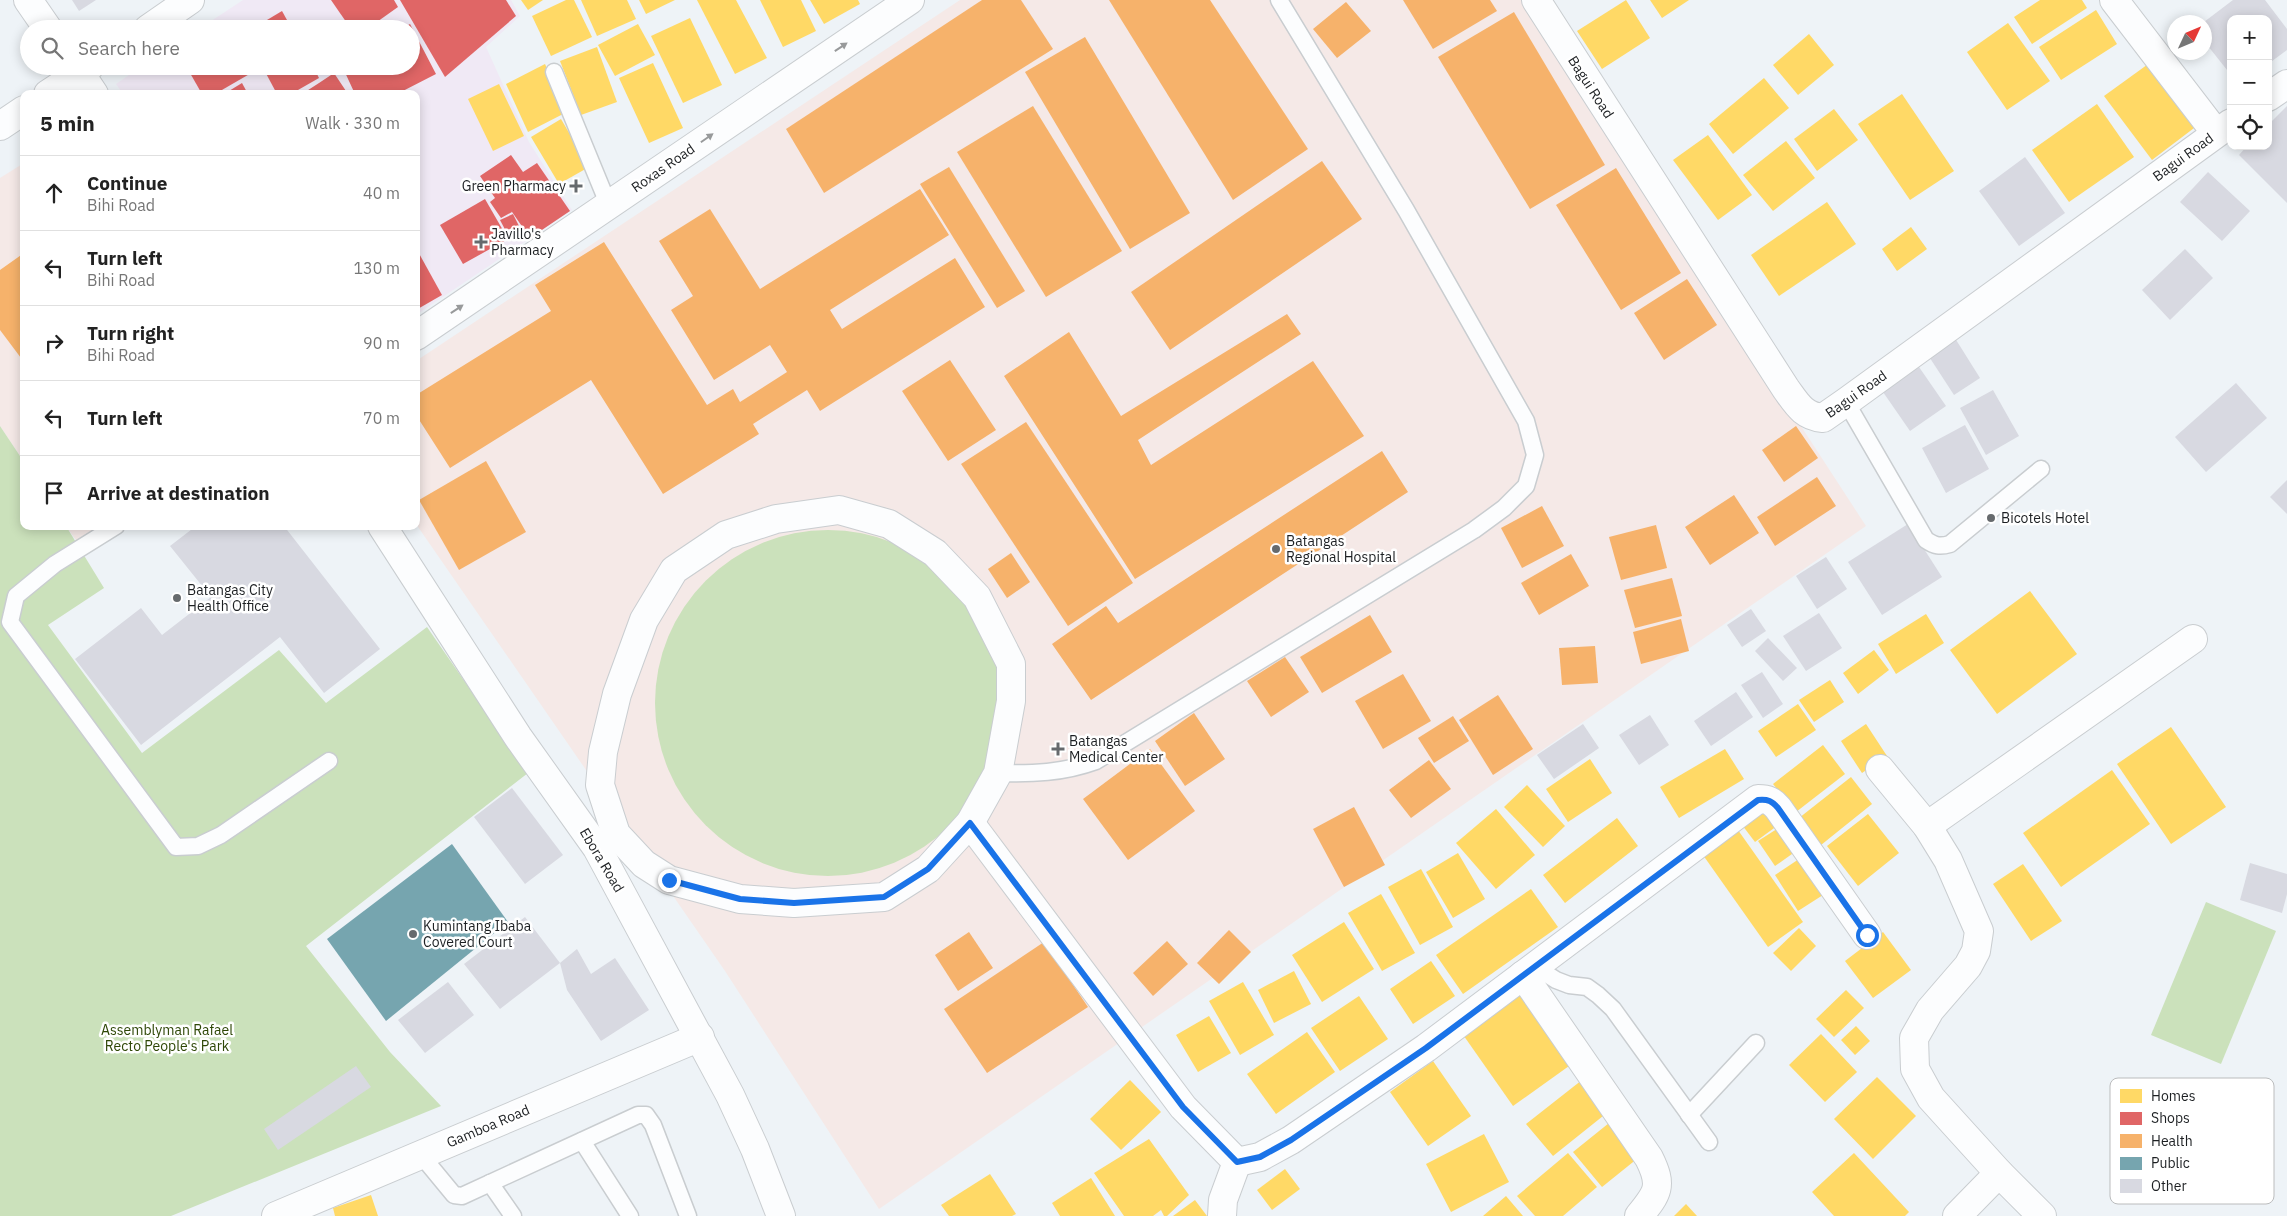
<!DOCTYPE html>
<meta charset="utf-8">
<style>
body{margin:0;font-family:"IBM Plex Sans",sans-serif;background:#f2f2f2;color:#222}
.controls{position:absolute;right:15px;top:15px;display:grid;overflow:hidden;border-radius:10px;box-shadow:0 2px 12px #0003}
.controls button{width:45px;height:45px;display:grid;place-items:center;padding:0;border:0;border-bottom:1px solid #e0e0e0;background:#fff;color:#222;font:25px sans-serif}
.compass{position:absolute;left:2167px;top:15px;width:45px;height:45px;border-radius:50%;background:#fff;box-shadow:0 2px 12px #0003;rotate:46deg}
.stop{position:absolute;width:15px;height:15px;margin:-11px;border:4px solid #1a73e8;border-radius:50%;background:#fff}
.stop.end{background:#1a73e8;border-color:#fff;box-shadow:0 1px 5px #0008}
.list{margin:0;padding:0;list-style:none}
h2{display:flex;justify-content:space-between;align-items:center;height:65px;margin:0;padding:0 20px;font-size:21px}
h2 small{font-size:16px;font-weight:400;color:#767676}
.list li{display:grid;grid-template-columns:32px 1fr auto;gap:15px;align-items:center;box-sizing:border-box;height:75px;padding:0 20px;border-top:1px solid #e0e0e0}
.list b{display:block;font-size:19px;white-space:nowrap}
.list p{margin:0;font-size:16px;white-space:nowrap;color:#767676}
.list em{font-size:16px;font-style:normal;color:#767676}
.icon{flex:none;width:28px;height:28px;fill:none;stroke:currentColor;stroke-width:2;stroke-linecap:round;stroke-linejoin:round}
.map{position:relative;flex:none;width:2287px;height:1216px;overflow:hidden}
.search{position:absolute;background:#fff;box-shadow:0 2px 12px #0003;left:20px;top:20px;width:400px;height:55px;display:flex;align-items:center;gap:12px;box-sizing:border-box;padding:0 18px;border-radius:28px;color:#767676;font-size:19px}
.panel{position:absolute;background:#fff;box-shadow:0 2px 12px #0003;left:20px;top:90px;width:400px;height:440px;border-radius:10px}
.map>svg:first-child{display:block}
.commercial{fill:#f0e9f5}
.medical{fill:#f5e9e7}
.green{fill:#cbe1bb}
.homes{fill:#ffd966}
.shops{fill:#e06666}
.health{fill:#f6b26b}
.public{fill:#76a5af}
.building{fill:#d8d9e1}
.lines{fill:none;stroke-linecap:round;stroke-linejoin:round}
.lane-casing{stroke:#c9cdd0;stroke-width:19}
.street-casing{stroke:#c9cdd0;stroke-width:30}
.secondary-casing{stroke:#c9cdd0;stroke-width:30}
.primary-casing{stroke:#c9cdd0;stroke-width:30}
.lane{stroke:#fcfdfe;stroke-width:16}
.street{stroke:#fcfdfe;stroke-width:28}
.secondary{stroke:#fcfdfe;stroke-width:28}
.primary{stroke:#fcfdfe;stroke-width:28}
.oneway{fill:#989a9b}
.route{stroke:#1a73e8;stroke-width:6}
.poi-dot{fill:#666a6d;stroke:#fff;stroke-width:2}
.labels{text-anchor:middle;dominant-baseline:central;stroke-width:5;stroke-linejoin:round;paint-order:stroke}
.street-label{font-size:14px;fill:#1d2023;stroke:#fff}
.poi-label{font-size:14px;fill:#1d2023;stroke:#fff;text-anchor:start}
.park-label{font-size:14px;fill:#2e4706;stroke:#fff}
.key{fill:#fff;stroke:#bbbcbd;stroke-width:1}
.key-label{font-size:14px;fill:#1d2023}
</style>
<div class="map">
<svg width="2287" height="1216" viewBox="0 0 2287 1216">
<rect width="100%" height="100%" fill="#eef3f7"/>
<path class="commercial" d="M243,0H511L520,16L486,47L529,142L572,210L416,315V94H123L116,84L142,66H411V29H199Z"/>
<g class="medical">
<path d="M960,0H1524L1866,526L879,1209L725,971L416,524V361Z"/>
<path d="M24,163V462L0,426V178Z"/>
<path d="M66,526H100L78,543Z"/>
</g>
<g class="green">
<path d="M0,426L24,462V526H66L104,588L48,625L142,753L279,650L326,703L427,627L528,773L306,946L390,1052L441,1106L171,1216H0Z"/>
<circle cx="828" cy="703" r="173"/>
<path d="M2206,902L2276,931L2221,1064L2151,1035Z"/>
</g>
<g class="homes">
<path d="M521,0H543L528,10Z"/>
<path d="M566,0H574L592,37L551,56L532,16Z"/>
<path d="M581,0H627L636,19L597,36Z"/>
<path d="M639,0H675L646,14Z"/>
<path d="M697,0H736L767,58L735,74Z"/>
<path d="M760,0H801L816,31L783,47Z"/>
<path d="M810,0H858L860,4L824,24Z"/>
<path d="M1626,0L1650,38L1602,69L1577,31Z"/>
<path d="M1650,0H1689L1662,18Z"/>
<path d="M2040,0H2082L2087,8L2032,44L2014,17Z"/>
<path d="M2096,10L2117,44L2061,80L2039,47Z"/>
<path d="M690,18L722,85L683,103L651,36Z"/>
<path d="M2008,23L2050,81L2007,110L1967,52Z"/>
<path d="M638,24L655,55L615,76L598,45Z"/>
<path d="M1809,34L1834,65L1798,95L1773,65Z"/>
<path d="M597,47L617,102L581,115L560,61Z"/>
<path d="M2151,62L2198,125L2152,160L2104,96Z"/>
<path d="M653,63L683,128L649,143L619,78Z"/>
<path d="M545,64L567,112L528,132L506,84Z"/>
<path d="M1764,78L1789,108L1733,154L1709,124Z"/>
<path d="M499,84L524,136L493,151L468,99Z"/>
<path d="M1902,94L1954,171L1910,200L1858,124Z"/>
<path d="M2097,104L2134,157L2069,202L2032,150Z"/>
<path d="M1834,109L1858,140L1817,171L1794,139Z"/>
<path d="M561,119L589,167L559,184L531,137Z"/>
<path d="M1708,135L1752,195L1718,220L1673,160Z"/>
<path d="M1786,141L1815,178L1773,211L1743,175Z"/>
<path d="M1827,202L1856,244L1779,296L1751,255Z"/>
<path d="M1911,227L1927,249L1897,271L1882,249Z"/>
<path d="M2030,591L2077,654L1997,714L1950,650Z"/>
<path d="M1926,614L1944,643L1896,674L1878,644Z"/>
<path d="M1874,650L1889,670L1858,694L1843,673Z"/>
<path d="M1830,680L1844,702L1814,722L1799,700Z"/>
<path d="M1798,704L1816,730L1776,757L1758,731Z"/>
<path d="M1866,724L1887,756L1862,773L1841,741Z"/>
<path d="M2171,727L2226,807L2171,844L2117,764Z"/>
<path d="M1823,745L1845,774L1796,812L1773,784Z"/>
<path d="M1725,749L1744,779L1679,818L1660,787Z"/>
<path d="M1590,759L1612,793L1568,822L1546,789Z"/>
<path d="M2112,770L2150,824L2061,887L2023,833Z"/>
<path d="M1851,777L1872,804L1821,845L1799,818Z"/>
<path d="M1527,785L1565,826L1543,847L1504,807Z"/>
<path d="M1765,802L1781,823L1755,842L1739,821Z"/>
<path d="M1496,809L1535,855L1496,889L1456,843Z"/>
<path d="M1868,814L1899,853L1858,886L1827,846Z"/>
<path d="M1617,818L1638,846L1565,903L1543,875Z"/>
<path d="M1733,823L1803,922L1768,947L1698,848Z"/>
<path d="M1783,825L1799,849L1775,866L1758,841Z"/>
<path d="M1458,853L1485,899L1453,918L1426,872Z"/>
<path d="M1799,859L1823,895L1798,911L1775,875Z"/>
<path d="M2023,864L2062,921L2031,941L1993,884Z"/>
<path d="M1421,869L1453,927L1420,945L1388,887Z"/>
<path d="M1531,889L1558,927L1463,994L1436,955Z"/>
<path d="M1381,894L1415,953L1382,971L1348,913Z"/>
<path d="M1344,922L1374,969L1322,1002L1292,955Z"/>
<path d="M1799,928L1816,946L1791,971L1773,953Z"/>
<path d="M1883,932L1911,970L1873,998L1845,961Z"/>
<path d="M1431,961L1455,996L1413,1024L1390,989Z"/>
<path d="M1294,971L1311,1004L1274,1023L1258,990Z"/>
<path d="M1243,982L1274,1035L1240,1055L1209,1001Z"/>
<path d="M1522,985L1576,1061L1513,1106L1459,1029Z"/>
<path d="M1846,990L1864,1008L1834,1037L1816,1019Z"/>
<path d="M1359,996L1388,1039L1340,1071L1311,1028Z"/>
<path d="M1209,1016L1231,1053L1198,1072L1176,1035Z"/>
<path d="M1856,1026L1870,1041L1855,1055L1841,1040Z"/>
<path d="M1307,1032L1335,1072L1276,1114L1247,1074Z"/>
<path d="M1821,1034L1857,1072L1825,1102L1789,1065Z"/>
<path d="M1433,1061L1471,1116L1428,1146L1390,1092Z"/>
<path d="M1877,1077L1916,1116L1873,1159L1834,1119Z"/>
<path d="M1130,1080L1161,1112L1121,1150L1090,1119Z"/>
<path d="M1582,1080L1608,1112L1553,1156L1526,1124Z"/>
<path d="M1614,1119L1643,1154L1602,1187L1573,1152Z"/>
<path d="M1484,1134L1509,1182L1451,1212L1426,1164Z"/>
<path d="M1149,1139L1189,1195L1167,1216H1164L1161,1210L1153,1216H1124L1094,1173Z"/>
<path d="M1568,1153L1597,1187L1563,1216H1535L1517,1196Z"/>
<path d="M1854,1153L1909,1212L1905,1216H1834L1812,1192Z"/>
<path d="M1285,1169L1300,1189L1272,1210L1257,1190Z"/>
<path d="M990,1174L1016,1214L1012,1216H949L941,1205Z"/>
<path d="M1091,1178L1115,1216H1060L1052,1203Z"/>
<path d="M371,1195L378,1216H335L333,1208Z"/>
<path d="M1506,1196L1523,1216H1483Z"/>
<path d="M1195,1200L1207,1216H1173Z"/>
<path d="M1686,1204L1697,1216H1674Z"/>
</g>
<g class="shops">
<path d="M331,0H394L398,7L367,29H351Z"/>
<path d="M400,0H506L516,16L445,77Z"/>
<path d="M282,11L292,29H252Z"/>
<path d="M410,24L436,74L397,94H355L342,66H411V29H401Z"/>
<path d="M186,66H249L253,72L215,94H202Z"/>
<path d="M262,66H313L319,78L291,94H277Z"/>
<path d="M334,73L348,94H302L319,83Z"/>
<path d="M242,83L248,94H224Z"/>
<path d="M511,155L523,172L537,163L570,211L530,238L510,209L512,212L501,218L490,202L495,198L480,176Z"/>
<path d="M485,199L508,239L463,264L440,225Z"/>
<path d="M513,214L522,232L510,239L500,220Z"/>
<path d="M416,248L442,295L416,310Z"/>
</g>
<g class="health">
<path d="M982,0H1021L1053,49L824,193L786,129Z"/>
<path d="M1109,0H1210L1308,149L1233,200Z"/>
<path d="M1403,0H1490L1497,11L1433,49Z"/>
<path d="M1346,2L1371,31L1337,58L1313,29Z"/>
<path d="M1514,12L1605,165L1530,209L1438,57Z"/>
<path d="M1085,37L1190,213L1130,249L1025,72Z"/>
<path d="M1033,106L1122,251L1046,297L957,152Z"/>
<path d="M1322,161L1362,219L1170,350L1131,292Z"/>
<path d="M949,167L1025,291L997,308L920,184Z"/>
<path d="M1616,168L1681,273L1621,310L1556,205Z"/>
<path d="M920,189L949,235L830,310L842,329L955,258L985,307L820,411L807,390L753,424L759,434L663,494L591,380L450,468L416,415V395L551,311L535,285L604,242L707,405L733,389L740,402L787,372L770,345L714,380L671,310L693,296L659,241L710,209L760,289Z"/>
<path d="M24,253V362L0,330V270Z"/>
<path d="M1687,279L1717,325L1664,360L1634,313Z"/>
<path d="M1287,314L1301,334L1138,440L1151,465L1313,361L1364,436L1135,579L1004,376L1069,332L1121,416Z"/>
<path d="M950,360L996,430L948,461L902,391Z"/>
<path d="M1026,422L1133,583L1068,626L961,464Z"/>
<path d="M1796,426L1818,458L1784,482L1762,450Z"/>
<path d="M1382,451L1408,492L1091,700L1052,644L1106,606L1118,623Z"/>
<path d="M486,461L526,532L459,570L419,500Z"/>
<path d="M1817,477L1836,506L1775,546L1757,517Z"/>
<path d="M1734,495L1759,533L1710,565L1685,527Z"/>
<path d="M1542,506L1564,546L1522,568L1501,528Z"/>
<path d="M1656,525L1667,568L1621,580L1609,537Z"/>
<path d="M1011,553L1030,582L1007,598L988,569Z"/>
<path d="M1571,554L1589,586L1539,615L1521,583Z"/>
<path d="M1672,578L1682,616L1635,628L1624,590Z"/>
<path d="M1370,615L1392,652L1322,693L1300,657Z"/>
<path d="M1681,619L1689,651L1641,664L1633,632Z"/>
<path d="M1595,646L1598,683L1562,685L1559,648Z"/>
<path d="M1285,657L1309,692L1271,717L1247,681Z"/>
<path d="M1403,674L1431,721L1383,749L1355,701Z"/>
<path d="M1498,695L1533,749L1493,775L1459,720Z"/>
<path d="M1194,713L1225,759L1185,786L1155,741Z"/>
<path d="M1453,716L1469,741L1434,763L1418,738Z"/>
<path d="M1150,749L1195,811L1128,860L1083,799Z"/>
<path d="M1429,760L1451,789L1411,818L1389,790Z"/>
<path d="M1354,807L1385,865L1344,887L1313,829Z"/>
<path d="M1229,930L1251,952L1219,984L1197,963Z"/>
<path d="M969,932L993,968L958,991L935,955Z"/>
<path d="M1167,941L1188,964L1153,996L1133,973Z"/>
<path d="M1044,942L1088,1007L987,1073L944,1009Z"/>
</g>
<path class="public" d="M452,844L508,922L386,1021L327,939Z"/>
<g class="building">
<path d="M72,0H96L79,11Z"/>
<path d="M2233,0H2265L2287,29V50L2268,64V19H2231V75L2204,41V22Z"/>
<path d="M2287,106V203L2239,155L2247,146H2268V125Z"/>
<path d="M2025,157L2065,213L2019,246L1979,191Z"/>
<path d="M2208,172L2250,211L2222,241L2180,202Z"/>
<path d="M2185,249L2213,278L2170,320L2142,290Z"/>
<path d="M1953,335L1980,378L1954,395L1926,352Z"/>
<path d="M1919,367L1946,406L1910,431L1883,392Z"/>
<path d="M2236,383L2267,418L2206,472L2175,437Z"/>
<path d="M1993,390L2019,436L1986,455L1960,408Z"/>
<path d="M1965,425L1989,469L1946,493L1922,448Z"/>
<path d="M2287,480V514L2270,497Z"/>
<path d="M1908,524L1942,577L1882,615L1848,562Z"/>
<path d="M196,526H284L380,649L324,693L280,637L141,745L75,659L141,608L162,635L211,597L170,546Z"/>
<path d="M1826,557L1847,589L1817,609L1796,576Z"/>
<path d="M1751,609L1766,631L1742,647L1727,625Z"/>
<path d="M1819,613L1842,648L1806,671L1783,636Z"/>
<path d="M1768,638L1797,668L1783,681L1755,651Z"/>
<path d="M1762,672L1783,704L1763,718L1741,685Z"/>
<path d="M1736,692L1753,717L1711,746L1694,721Z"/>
<path d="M1650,715L1669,745L1639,765L1619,735Z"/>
<path d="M1583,724L1599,748L1554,779L1537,755Z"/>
<path d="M512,788L563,855L525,884L474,817Z"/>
<path d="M2250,863L2287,874V894L2282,913L2240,900Z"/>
<path d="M525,917L560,963L500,1009L464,964Z"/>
<path d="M577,949L591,974L615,958L649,1010L601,1041L567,990L560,963Z"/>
<path d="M448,982L474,1015L425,1053L398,1020Z"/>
<path d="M356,1066L371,1087L278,1150L264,1129Z"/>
</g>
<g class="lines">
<defs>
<g id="lane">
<path d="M554,72L609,206"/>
<path d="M1846,402L1926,540C1935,546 1940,547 1950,544L2041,469"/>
<path d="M116,526L55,564L16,596L10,622L176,847L198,846L221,835L329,761"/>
<path d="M998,773C1032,774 1063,773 1096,761L1474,530L1504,508L1526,486L1535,455L1526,421L1406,210L1279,0"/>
<path d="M1534,966L1556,980L1569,985L1587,987L1598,995L1613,1009L1709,1142"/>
<path d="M1689,1115L1756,1043"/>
<path d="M582,1141L630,1216"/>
<path d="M421,1155L454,1195L462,1196L638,1115H646L653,1125L688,1216"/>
<path d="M490,1183L513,1216"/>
</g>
<g id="street">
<path d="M1536,0L1786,389C1797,404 1803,416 1823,418L1846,402L2231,123"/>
<path d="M2114,0L2216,133"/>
<path d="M80,73L94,94"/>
<path d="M2268,97L2287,84"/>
<path d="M416,336L910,0"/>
<path d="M839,510L889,524L935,553L977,597L1011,664V701L998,773L970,823L928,869L884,897L794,903L740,899L669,880L644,864L616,834L600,785L603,752L617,694L644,620L674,570L726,535L776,519Z"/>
<path d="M382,526L518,737L597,848L730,1095L755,1149L781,1216"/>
<path d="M1880,769L1927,826L1948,860L1979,931L1976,951L1968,966L1930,1010L1914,1038L1915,1069L1931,1098L1999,1173L2042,1216"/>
<path d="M970,823L1183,1107L1237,1162L1260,1157L1291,1140L1426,1048L1758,799C1768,799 1772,801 1778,808L1867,935"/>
<path d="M1927,826L2193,639"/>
<path d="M1523,975L1649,1158C1663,1186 1658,1193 1639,1216"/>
<path d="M276,1216L700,1037"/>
<path d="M1222,1216L1223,1200L1237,1162"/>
<path d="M1957,1216L1999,1173"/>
</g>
<g id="secondary">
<path d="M48,94L80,73"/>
<path d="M0,126L24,110"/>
</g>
<g id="primary">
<path d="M28,0L48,29"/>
<path d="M148,29L190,0"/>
<path d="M75,66L80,73L90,66"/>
</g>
</defs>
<use href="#lane" class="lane-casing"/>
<use href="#street" class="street-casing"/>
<use href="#secondary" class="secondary-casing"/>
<use href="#primary" class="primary-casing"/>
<use href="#lane" class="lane"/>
<use href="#street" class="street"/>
<use href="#secondary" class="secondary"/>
<use href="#primary" class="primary"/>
</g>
<defs><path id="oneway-solid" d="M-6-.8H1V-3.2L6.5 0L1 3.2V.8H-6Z" transform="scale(1.25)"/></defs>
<g class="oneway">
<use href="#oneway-solid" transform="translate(841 47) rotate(-34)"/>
<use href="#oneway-solid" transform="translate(707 138) rotate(-35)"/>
<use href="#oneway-solid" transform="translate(457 309) rotate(-34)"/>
</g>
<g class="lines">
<path class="route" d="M669,880L740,899L794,903L884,897L928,869L970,823L1183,1107L1237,1162L1260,1157L1291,1140L1426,1048L1758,800C1768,799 1772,801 1778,808L1867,935"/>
</g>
<g class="poi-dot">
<path d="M573.5 178.5h5v5h5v5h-5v5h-5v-5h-5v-5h5z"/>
<path d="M478.5 234.5h5v5h5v5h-5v5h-5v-5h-5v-5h5z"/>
<circle cx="1991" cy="518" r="5"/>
<circle cx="1276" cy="549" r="5"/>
<circle cx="177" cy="598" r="5"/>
<path d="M1055.5 741.5h5v5h5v5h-5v5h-5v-5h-5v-5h5z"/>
<circle cx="413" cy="934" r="5"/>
</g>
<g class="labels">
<g class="street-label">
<text transform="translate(1591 87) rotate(57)">Bagui Road</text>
<text transform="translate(2183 157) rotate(-36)">Bagui Road</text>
<text transform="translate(663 168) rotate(-35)">Roxas Road</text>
<text transform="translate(1856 394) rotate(-35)">Bagui Road</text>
<text transform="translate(602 860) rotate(59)">Ebora Road</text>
<text transform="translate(488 1126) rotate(-23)">Gamboa Road</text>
</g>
<g class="poi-label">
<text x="566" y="186" text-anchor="end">Green Pharmacy</text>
<text x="491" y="234">Javillo's<tspan x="491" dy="16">Pharmacy</tspan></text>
<text x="2001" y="518">Bicotels Hotel</text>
<text x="1286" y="541">Batangas<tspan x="1286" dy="16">Regional Hospital</tspan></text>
<text x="187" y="590">Batangas City<tspan x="187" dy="16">Health Office</tspan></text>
<text x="1069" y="741">Batangas<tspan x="1069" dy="16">Medical Center</tspan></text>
<text x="423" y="926">Kumintang Ibaba<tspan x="423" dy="16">Covered Court</tspan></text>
</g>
<g class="park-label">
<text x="167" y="1030">Assemblyman Rafael<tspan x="167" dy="16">Recto People's Park</tspan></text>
</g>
</g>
<rect x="2110" y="1078" width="164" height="126" rx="8" class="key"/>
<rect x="2120" y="1089" width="22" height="14" fill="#ffd966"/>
<rect x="2120" y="1112" width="22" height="13" fill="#e06666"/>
<rect x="2120" y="1134" width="22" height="14" fill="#f6b26b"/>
<rect x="2120" y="1157" width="22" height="13" fill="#76a5af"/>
<rect x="2120" y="1179" width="22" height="14" fill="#d8d9e1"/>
<g class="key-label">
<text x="2151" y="1101">Homes</text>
<text x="2151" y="1123">Shops</text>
<text x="2151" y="1146">Health</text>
<text x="2151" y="1168">Public</text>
<text x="2151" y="1191">Other</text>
</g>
</svg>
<div class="controls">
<button>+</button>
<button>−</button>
<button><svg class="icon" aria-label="locate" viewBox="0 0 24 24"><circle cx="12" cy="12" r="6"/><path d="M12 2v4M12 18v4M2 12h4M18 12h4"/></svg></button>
</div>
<svg class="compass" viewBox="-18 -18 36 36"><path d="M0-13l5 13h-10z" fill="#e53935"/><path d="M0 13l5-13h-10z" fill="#767676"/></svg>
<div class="stop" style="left:1867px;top:935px"></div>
<div class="stop end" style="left:669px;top:880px"></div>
<div class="search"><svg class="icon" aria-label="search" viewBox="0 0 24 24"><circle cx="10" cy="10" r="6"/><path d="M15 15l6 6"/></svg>Search here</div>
<section class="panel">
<h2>5 min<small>Walk · 330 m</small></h2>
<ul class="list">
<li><svg class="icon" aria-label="ahead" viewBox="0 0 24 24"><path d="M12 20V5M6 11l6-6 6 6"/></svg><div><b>Continue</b><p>Bihi Road</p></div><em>40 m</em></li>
<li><svg class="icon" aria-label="left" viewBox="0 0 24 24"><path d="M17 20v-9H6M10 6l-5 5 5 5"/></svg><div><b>Turn left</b><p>Bihi Road</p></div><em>130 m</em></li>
<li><svg class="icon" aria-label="right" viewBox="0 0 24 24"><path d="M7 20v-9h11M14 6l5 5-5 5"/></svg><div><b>Turn right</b><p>Bihi Road</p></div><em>90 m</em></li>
<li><svg class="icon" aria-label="left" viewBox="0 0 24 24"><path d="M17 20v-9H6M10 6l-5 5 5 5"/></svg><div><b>Turn left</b></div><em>70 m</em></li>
<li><svg class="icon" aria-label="arrive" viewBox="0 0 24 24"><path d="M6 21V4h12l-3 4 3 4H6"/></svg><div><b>Arrive at destination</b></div></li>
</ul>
</section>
</div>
